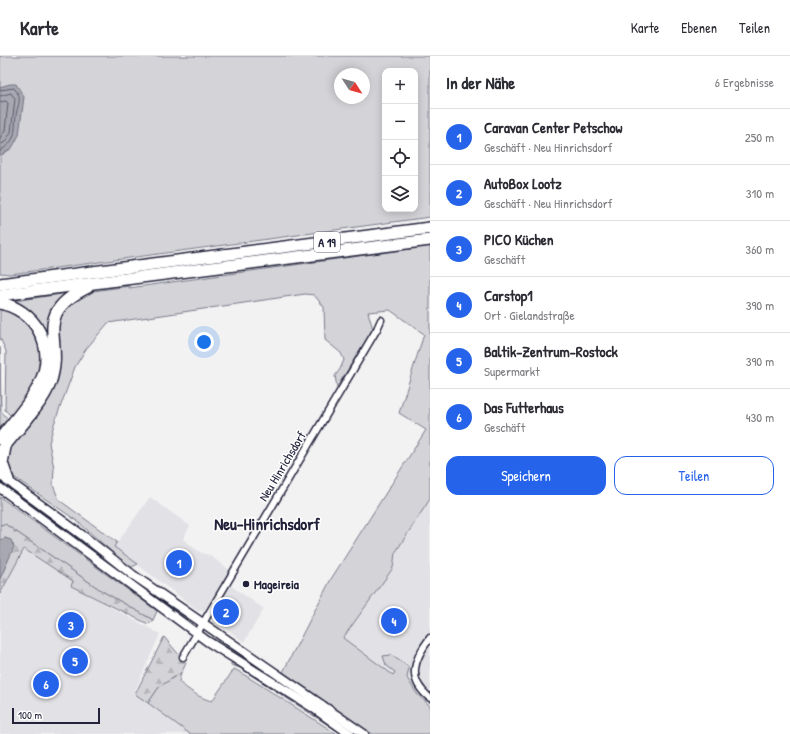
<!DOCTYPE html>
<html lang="de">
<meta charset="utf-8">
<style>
body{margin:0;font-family:"Patrick Hand",sans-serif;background:#f2f2f3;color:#2b2b33}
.controls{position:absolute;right:12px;top:12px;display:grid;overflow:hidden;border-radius:8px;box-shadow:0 2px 10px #0003}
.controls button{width:36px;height:36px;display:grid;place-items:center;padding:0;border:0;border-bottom:1px solid #e1e1e2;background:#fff;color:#2b2b33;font:20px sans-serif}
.compass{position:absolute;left:334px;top:12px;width:36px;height:36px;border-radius:50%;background:#fff;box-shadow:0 2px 10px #0003;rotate:126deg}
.scale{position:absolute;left:12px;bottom:10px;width:88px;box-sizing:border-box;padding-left:4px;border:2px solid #22223b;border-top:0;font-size:11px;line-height:14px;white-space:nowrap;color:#22223b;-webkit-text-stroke:3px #fff;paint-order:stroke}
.you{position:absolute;left:204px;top:286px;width:14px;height:14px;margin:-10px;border:3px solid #fff;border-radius:50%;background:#1a73e8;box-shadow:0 0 0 6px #1a73e833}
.badge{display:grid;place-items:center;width:26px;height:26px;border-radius:50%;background:#2563eb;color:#fff;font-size:13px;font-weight:700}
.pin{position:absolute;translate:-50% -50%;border:2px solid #fff;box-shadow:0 1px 4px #0006}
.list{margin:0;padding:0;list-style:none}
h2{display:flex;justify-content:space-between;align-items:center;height:52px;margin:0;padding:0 16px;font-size:17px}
h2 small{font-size:13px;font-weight:400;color:#7c7c81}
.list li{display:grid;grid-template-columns:26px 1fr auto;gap:12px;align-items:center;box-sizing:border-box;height:56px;padding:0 16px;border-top:1px solid #e1e1e2}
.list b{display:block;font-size:15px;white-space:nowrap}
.list p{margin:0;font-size:13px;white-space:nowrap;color:#7c7c81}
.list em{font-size:13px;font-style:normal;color:#7c7c81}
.actions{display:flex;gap:8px;padding:12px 16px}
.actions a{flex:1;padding:9px 0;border:1px solid #2563eb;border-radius:12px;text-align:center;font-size:14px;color:#2563eb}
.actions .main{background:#2563eb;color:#fff}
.icon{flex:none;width:22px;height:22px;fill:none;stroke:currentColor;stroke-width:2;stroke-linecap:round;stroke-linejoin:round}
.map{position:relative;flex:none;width:430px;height:678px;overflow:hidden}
header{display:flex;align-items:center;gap:24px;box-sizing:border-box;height:56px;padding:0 20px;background:#fff;border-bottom:1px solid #e1e1e2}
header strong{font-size:19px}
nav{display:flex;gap:22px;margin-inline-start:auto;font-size:14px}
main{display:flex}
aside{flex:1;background:#fff}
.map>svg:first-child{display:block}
.built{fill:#e2e2e6}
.green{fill:#d3d3d8;stroke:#7a7a8a;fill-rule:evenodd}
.forest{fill:url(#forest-firs);stroke:#7a7a8a}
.water{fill:#a8a8b2;stroke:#727282}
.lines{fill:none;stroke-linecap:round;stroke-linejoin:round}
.shore{stroke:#58586b;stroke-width:1}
.minor-casing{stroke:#22223b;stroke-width:9}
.secondary-casing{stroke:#22223b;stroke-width:11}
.motorway-casing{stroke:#22223b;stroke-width:14}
.minor{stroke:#fff;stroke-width:6}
.secondary{stroke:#fff;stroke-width:8}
.motorway{stroke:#fff;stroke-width:11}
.poi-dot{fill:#22223b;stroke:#fff;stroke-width:1.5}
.labels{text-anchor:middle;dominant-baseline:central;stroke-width:3;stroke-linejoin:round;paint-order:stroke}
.shield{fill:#fff;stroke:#646476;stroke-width:1}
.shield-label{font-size:12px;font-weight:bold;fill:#22223b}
.street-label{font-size:13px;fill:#22223b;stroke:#fff}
.poi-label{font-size:13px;font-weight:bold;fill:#22223b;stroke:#fff;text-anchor:start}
.district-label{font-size:17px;font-weight:bold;fill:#22223b;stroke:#fff}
</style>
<header>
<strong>Karte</strong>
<nav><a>Karte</a><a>Ebenen</a><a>Teilen</a></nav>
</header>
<main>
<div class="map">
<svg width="430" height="678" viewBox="0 0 430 678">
<defs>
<pattern id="forest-firs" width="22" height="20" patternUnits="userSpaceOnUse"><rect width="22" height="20" fill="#d3d3d8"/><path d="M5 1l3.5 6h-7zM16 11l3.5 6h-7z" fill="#b5b5ba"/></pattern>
</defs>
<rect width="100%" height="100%" fill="#f2f2f3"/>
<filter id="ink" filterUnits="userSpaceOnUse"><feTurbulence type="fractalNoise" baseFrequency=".025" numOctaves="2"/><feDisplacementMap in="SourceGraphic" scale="8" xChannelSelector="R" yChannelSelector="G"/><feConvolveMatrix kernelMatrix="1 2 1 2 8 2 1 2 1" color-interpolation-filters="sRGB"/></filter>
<g filter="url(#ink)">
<g class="built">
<path d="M150,441L190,470L183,483L201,497L209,499L231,515L205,554L199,555L114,491Z"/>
<path d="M430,443V650L417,638L407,622L409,611L391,599L396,616L393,619L343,582L393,512L395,497Z"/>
<path d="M24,492L74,525L72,530L160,578L134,637L190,678H0V538Z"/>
<path d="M230,529L264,553L244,586L210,560Z"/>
</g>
<g class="green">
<path d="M0,0H430V161L41,214L10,218L0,217ZM385,15H415V153H385ZM340,18H364V42H340Z"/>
<path d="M430,190V443L395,497L393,512L343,582L393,619L395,616L386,609L383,600L391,599L409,611L407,622L417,638L430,650V678H372L283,616L331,523L426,374L399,357L424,278L390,254L368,256L373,273L337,331L335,320L340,313L344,304L341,297L325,284L324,251L314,239L305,238L108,267L86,293L75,311L54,368L49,387L54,412L53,429L59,444L117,486L114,491L138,508L130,512L77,465L14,421L7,404L11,386L46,343L59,257L86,236L129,230V232Z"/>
<path d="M68,237L61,244L51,293L46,285L7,246Z"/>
<path d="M0,250L14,254L31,267L43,292L37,327L11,360L5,354L6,295L0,282Z"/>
<path d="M0,291L1,355L8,363L0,374Z"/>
<path d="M0,426L193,565L192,566L0,428Z"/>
<path d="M0,441L157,555L153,564L102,535L5,468L0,469Z"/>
<path d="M213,582L314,646L360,678H356L313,648L212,583Z"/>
<path d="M231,607L243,612L346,678H342L240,612L231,609Z"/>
<path d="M234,613L240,616L337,678H190L148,647L159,631L181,616L179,626C189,634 199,642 212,645Z"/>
</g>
<g class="forest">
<path d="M5,468L102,535L153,564L148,568L71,530L73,525L24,493L0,538V469Z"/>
<path d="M164,581L186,607L182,616L159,631L148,647L135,638Z"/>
</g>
<g class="water">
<path d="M10,28H16L24,41L19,79L12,92L0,100V31Z"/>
<path d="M5,482L11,484L14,491L0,523V484Z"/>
</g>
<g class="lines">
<g class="shore">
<path d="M0,34L14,32C23,42 18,48 16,59C14,77 17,84 0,95"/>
<path d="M0,40L11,37L15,43L11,76L5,86L0,89"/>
<path d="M0,46L6,45L8,47L5,75L0,82"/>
</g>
<defs>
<g id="minor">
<path d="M430,582C414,603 406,623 430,642"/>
<path d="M183,601L377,273L381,264"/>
</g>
<g id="secondary">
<path d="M0,419L82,479L133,519L364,678"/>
<path d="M0,432L207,585L312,651L350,678"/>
</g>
<g id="motorway">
<path d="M0,228L430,172"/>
<path d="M0,239L430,184"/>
<path d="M0,247C16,250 31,260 39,275C62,317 24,351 0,383"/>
<path d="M5,391L2,407L8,424"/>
<path d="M0,396C14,377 42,349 50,327C66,282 29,260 88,231"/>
</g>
</defs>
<use href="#minor" class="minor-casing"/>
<use href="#secondary" class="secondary-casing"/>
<use href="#motorway" class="motorway-casing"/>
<use href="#minor" class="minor"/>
<use href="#secondary" class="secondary"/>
<use href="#motorway" class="motorway"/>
</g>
</g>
<circle class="poi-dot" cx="246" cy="528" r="4"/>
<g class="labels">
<rect class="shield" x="314" y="176" width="26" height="20" rx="3"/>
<g class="shield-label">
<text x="327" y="186">A 19</text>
</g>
<g class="street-label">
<text transform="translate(282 410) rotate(-59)">Neu Hinrichsdorf</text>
</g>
<g class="poi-label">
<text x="254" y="528">Mageireia</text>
</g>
<g class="district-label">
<text x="267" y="467">Neu-Hinrichsdorf</text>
</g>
</g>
</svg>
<div class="controls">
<button>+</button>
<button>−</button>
<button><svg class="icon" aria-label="locate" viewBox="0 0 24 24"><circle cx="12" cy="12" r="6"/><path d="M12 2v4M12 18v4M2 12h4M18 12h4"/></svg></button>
<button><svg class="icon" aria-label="layers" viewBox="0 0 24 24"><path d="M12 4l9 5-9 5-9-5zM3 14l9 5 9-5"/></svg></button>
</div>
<svg class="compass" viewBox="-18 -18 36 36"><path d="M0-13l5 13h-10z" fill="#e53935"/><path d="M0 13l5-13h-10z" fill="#7c7c81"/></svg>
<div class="scale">100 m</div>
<div class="you"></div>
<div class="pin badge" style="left:179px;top:507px">1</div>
<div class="pin badge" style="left:226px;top:556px">2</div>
<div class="pin badge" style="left:71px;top:569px">3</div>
<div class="pin badge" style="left:394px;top:565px">4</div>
<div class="pin badge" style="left:75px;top:605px">5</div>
<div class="pin badge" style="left:46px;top:628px">6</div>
</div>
<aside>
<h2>In der Nähe<small>6 Ergebnisse</small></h2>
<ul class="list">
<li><span class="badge">1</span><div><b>Caravan Center Petschow</b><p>Geschäft · Neu Hinrichsdorf</p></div><em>250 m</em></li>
<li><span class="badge">2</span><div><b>AutoBox Lootz</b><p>Geschäft · Neu Hinrichsdorf</p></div><em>310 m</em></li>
<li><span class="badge">3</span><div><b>PICO Küchen</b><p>Geschäft</p></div><em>360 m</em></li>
<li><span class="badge">4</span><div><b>Carstop1</b><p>Ort · Gielandstraße</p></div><em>390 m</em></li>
<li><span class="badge">5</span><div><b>Baltik-Zentrum-Rostock</b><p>Supermarkt</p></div><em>390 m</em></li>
<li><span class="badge">6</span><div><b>Das Futterhaus</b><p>Geschäft</p></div><em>430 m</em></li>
</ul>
<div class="actions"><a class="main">Speichern</a><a>Teilen</a></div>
</aside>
</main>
